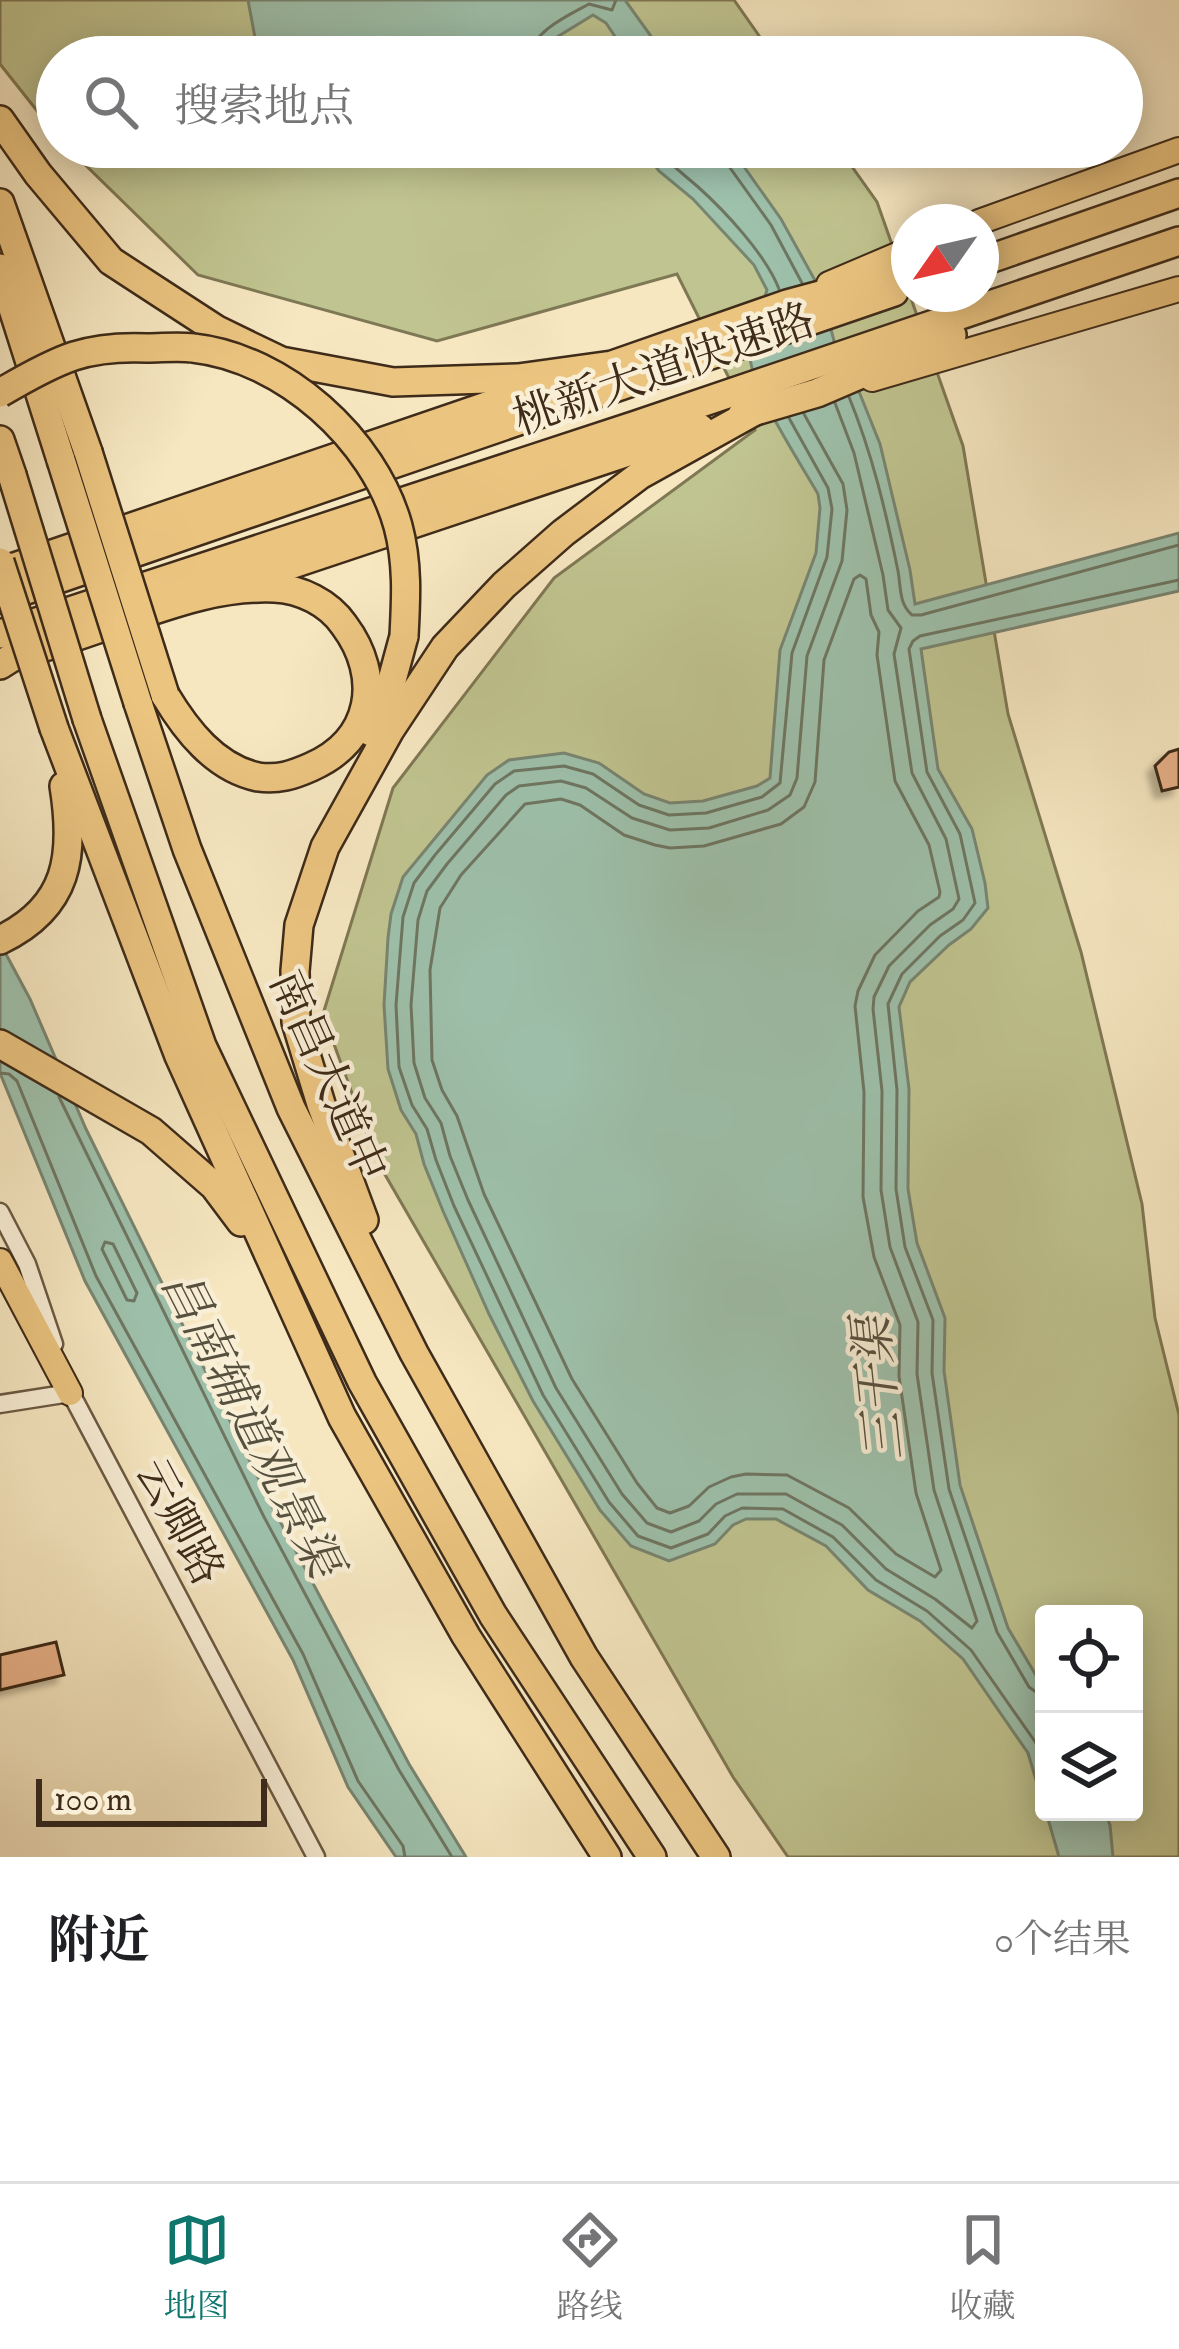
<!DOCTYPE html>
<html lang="zh">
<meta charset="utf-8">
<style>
body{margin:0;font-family:"IM FELL Double Pica","Noto Serif SC",serif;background:#f6f6f6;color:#202124}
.controls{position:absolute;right:36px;bottom:36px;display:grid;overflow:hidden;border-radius:12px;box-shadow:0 6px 30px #0003}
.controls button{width:108px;height:108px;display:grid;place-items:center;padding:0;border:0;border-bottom:3px solid #e0e0e0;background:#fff;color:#202124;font:60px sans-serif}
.compass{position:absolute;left:891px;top:204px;width:108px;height:108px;border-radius:50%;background:#fff;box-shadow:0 6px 30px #0003;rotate:236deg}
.scale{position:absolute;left:36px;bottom:30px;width:231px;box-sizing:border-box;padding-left:12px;border:6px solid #3e2b19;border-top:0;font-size:33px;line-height:42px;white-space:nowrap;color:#3e2b19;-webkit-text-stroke:9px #f9efd7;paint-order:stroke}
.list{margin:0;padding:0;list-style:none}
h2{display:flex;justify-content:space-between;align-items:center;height:156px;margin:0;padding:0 48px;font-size:51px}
h2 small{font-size:39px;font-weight:400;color:#757577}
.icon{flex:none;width:66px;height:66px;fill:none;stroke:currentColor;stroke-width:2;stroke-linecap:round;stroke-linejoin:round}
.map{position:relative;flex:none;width:1179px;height:1857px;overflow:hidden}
.search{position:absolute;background:#fff;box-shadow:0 6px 30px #0003;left:36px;right:36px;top:36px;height:132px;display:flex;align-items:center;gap:30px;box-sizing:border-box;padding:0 42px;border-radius:66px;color:#757577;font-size:45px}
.sheet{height:324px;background:#fff}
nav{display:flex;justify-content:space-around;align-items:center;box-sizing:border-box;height:168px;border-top:3px solid #e0e0e0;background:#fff;font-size:33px;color:#757577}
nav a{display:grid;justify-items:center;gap:6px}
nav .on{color:#0f766e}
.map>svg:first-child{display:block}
.green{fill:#c0c490;stroke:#7f7854;stroke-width:3;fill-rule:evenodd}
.water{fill:#9ec1ac;stroke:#788571;stroke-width:3}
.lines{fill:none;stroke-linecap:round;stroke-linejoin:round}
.shore{stroke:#6e7662;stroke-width:3}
.building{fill:#e7b088;stroke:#3e2b19;stroke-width:3;filter:url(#shadow)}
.minor-casing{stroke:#6c5a43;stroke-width:21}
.primary-casing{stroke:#3e2b19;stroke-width:28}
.trunk-casing{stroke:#3e2b19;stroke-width:32}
.minor{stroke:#f9efd7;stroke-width:16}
.primary{stroke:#ebc480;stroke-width:24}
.trunk{stroke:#ebc480;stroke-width:27}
.trunk-bridge-casing{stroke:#3e2b19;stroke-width:32;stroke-linecap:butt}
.trunk-bridge{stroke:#ebc480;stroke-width:27}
.labels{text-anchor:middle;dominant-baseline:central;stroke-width:9;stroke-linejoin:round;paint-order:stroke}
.street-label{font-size:45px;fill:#3e2b19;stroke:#f9efd7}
.water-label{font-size:48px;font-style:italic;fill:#56503e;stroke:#f9efd7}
</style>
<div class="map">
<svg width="1179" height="1857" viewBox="0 0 1179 1857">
<defs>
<filter id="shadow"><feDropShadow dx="-7" dy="7" stdDeviation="3" flood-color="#0004"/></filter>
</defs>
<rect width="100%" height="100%" fill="#f6e7c1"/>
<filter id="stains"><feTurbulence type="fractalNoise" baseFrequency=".00167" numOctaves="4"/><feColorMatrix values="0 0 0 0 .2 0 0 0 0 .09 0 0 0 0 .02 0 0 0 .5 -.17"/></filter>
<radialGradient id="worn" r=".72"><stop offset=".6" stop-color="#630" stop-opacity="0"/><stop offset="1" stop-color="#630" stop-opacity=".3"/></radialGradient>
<g class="green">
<path d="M0,0H734L774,57H57V136L0,64Z"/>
<path d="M67,147H838L877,202L963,446L1008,714L1081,952L1142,1204L1155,1318L1179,1415V1857H788L733,1777L376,1159L323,1014L393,788L554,578L755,430L677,274L437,341L198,275ZM1044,1614H1134V1812H1044Z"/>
</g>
<g class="water">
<path d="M248,0H625L666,57H617L620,44L606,23L593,15L549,42L537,57H263L256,43Z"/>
<path d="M641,147H730L781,219L822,293L835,345L860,394L880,444L910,570L915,604L1179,533V591L921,649L938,769L972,829L985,883L988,908L971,929L949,945L910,982L899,1007L909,1089L908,1189L917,1243L945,1318L944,1371L960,1485L1008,1628L1044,1689V1807L1028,1753L963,1659L920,1621L868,1590L826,1546L776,1519H746L733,1525L715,1544L669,1561L631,1546L600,1510L533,1401L489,1314L443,1211L424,1164L416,1134L401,1110L388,1069L384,1005L388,938L391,914L403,877L487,775L509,760L564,753L599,763L644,794L670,803L703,801L757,786L770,778L780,650L816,553L820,508L818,494C801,464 750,387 750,355C749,335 761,310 767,290L754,265L693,199L659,171Z"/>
<path d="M0,943L30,999L86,1129L274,1510L409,1764L466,1857H396L348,1787L293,1660L85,1281L0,1073Z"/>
<path d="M1046,1812H1105L1110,1825L1113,1857H1059Z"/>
</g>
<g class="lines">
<g class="shore">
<path d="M529,57C533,31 567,16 589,4L612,10L616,0"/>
<path d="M656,147C668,163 682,173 697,186C725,211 766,255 779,289"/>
<path d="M721,147L723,158L771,225L802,283"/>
<path d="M849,397C872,453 886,512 898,571C901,588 899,604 912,615H921L1179,545"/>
<path d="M804,414L843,484L847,510L842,561L807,656L797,778L790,795L768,810L709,828L670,830L632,818L586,788L561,781L519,786L506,795L447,864L427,891L418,920L411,1005L414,1063L425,1098L441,1123L450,1156L468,1200L556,1388L622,1494L647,1523L671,1532L699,1521L716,1504L737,1494H786L842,1525L886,1569L935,1599L972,1628L977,1621L934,1490L917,1374L918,1322L890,1247L881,1190L882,1091L873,1009L874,997L889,966L930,925L953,909L959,899L946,839L912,773L894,654L901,628L888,610L883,575L854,453L835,403"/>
<path d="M789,418L828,488L832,509L827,557L792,653L780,783L762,797L706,813L669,815L639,805L593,774L564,766L514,771L495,784L435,855L414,883L403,917L396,1005L399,1067L412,1105L427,1129L436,1160L454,1206L543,1395L609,1502L638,1536L671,1548L708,1534L725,1516L742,1508L783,1509L833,1537L876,1580L927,1611L971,1650L1038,1746L1044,1764"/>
<path d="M860,575L866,579L871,615L879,632L877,655L895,781L929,845L940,892L939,897L918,911L875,955L858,991L855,1006L864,1092L863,1197L874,1257L900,1325L899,1376L916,1493L941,1570L935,1577L896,1554L849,1508L787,1475L746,1474L731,1477L709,1487L689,1506L670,1513L657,1508L637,1483L572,1379L484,1194L457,1116L442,1090L432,1060L430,970L440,908L461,875L525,804L561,799L580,805L624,835L655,845L670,848L704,846L781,824L804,807L815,782L824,660L854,579Z"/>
<path d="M0,1073L9,1074L17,1081L96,1276L303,1654L358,1781L403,1846L405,1857"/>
<path d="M59,1097L263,1515L399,1770L452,1857"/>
<path d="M105,1242L113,1244L137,1293L134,1301L127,1300L102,1249Z"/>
<path d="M1044,1692H1036L1029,1687L997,1632L949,1489L932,1373L933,1320L905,1247L896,1189L897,1090L888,1004L902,974L940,936L963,920L975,903L960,834L927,772L909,649L913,641L920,636L1179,580"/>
</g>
</g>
<g class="building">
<path d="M1179,749V787L1162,791L1155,766L1169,752Z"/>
<path d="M56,1642L64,1675L0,1690V1655Z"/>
</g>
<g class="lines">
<defs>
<g id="minor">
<path d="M0,1212L27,1264L54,1344"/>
<path d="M67,1386L316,1857"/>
<path d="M0,1404L70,1393"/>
</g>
<g id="primary">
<path d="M979,222L1179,150"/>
<path d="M829,284L909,250"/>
<path d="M872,379L1179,289"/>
<path d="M0,1261L70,1393"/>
</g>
<g id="trunk">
<path d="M0,120L38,174L111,261L157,291L217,330L281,361L393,382L518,378L612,365L787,304L909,271"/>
<path d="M0,203L88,452"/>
<path d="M981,262L1179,193"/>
<path d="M0,268L61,460"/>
<path d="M742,415L817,393L952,335"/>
<path d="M0,440L12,475"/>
<path d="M0,572L545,386"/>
<path d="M203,594L700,428"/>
<path d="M0,599L894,292"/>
<path d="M0,634L636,425L1179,241"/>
<path d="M0,665L11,658C49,646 86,633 124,620C174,603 220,586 274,588C301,589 329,603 344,625C383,677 373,740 311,767C293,775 278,780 258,777C215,768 186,730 165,695"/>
<path d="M138,703L187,849L291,1108L414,1353L584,1657L716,1857"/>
<path d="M87,719L202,1046L362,1382L493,1615L652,1857"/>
<path d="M54,728L179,1056L342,1417L466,1636L607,1857"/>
<path d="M371,732L388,695L404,636"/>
<path d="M0,940C69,907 75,855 64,786"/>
<path d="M0,1044L151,1131L214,1186L241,1222"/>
<path d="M364,1220L321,1104L296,1022L295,971L299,925L325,847L390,730L445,647L504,585L563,533L640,475L755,411"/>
</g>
</defs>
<use href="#minor" class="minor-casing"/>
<use href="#primary" class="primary-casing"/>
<use href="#trunk" class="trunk-casing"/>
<use href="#minor" class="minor"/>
<use href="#primary" class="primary"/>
<use href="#trunk" class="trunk"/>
<defs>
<g id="trunk-bridge">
<path d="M0,393C22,380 50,364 74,356C96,349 124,347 147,348C162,348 178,346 193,348C284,358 374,439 398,526C408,563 406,599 404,636"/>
<path d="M88,452L165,695"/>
<path d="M61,460L138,703"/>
<path d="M12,475L87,719"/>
<path d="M0,562L54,728"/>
</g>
</defs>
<use href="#trunk-bridge" class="trunk-bridge-casing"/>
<use href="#trunk-bridge" class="trunk-bridge"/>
</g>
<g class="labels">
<g class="street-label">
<text transform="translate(664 370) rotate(-19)">桃新大道快速路</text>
<text transform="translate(328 1076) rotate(66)">南昌大道中</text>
<text transform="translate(179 1522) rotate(62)">云卿路</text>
</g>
<g class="water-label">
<text transform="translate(879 1389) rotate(-96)">三干渠</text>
<text transform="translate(251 1424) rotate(63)">昌南辅道观景渠</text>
</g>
</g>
<rect width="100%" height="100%" filter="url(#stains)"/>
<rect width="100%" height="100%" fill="url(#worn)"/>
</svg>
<div class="controls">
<button><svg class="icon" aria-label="locate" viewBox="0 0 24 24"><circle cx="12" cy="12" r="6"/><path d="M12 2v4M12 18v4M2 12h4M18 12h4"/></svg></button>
<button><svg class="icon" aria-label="layers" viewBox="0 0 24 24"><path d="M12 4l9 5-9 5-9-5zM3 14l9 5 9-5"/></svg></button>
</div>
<svg class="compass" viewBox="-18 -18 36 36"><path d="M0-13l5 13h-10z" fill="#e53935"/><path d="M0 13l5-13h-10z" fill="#757577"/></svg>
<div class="scale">100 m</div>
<div class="search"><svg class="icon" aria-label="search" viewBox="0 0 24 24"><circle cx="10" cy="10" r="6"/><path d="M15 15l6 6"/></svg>搜索地点</div>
</div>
<section class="sheet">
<h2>附近<small>0个结果</small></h2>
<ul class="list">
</ul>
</section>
<nav>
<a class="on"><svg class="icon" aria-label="map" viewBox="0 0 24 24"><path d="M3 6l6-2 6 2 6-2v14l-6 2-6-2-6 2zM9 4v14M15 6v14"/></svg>地图</a>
<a><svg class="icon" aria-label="directions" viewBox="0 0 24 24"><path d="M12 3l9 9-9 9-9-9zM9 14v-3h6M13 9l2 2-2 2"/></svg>路线</a>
<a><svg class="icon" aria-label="saved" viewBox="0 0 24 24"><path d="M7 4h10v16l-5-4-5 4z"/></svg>收藏</a>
</nav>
